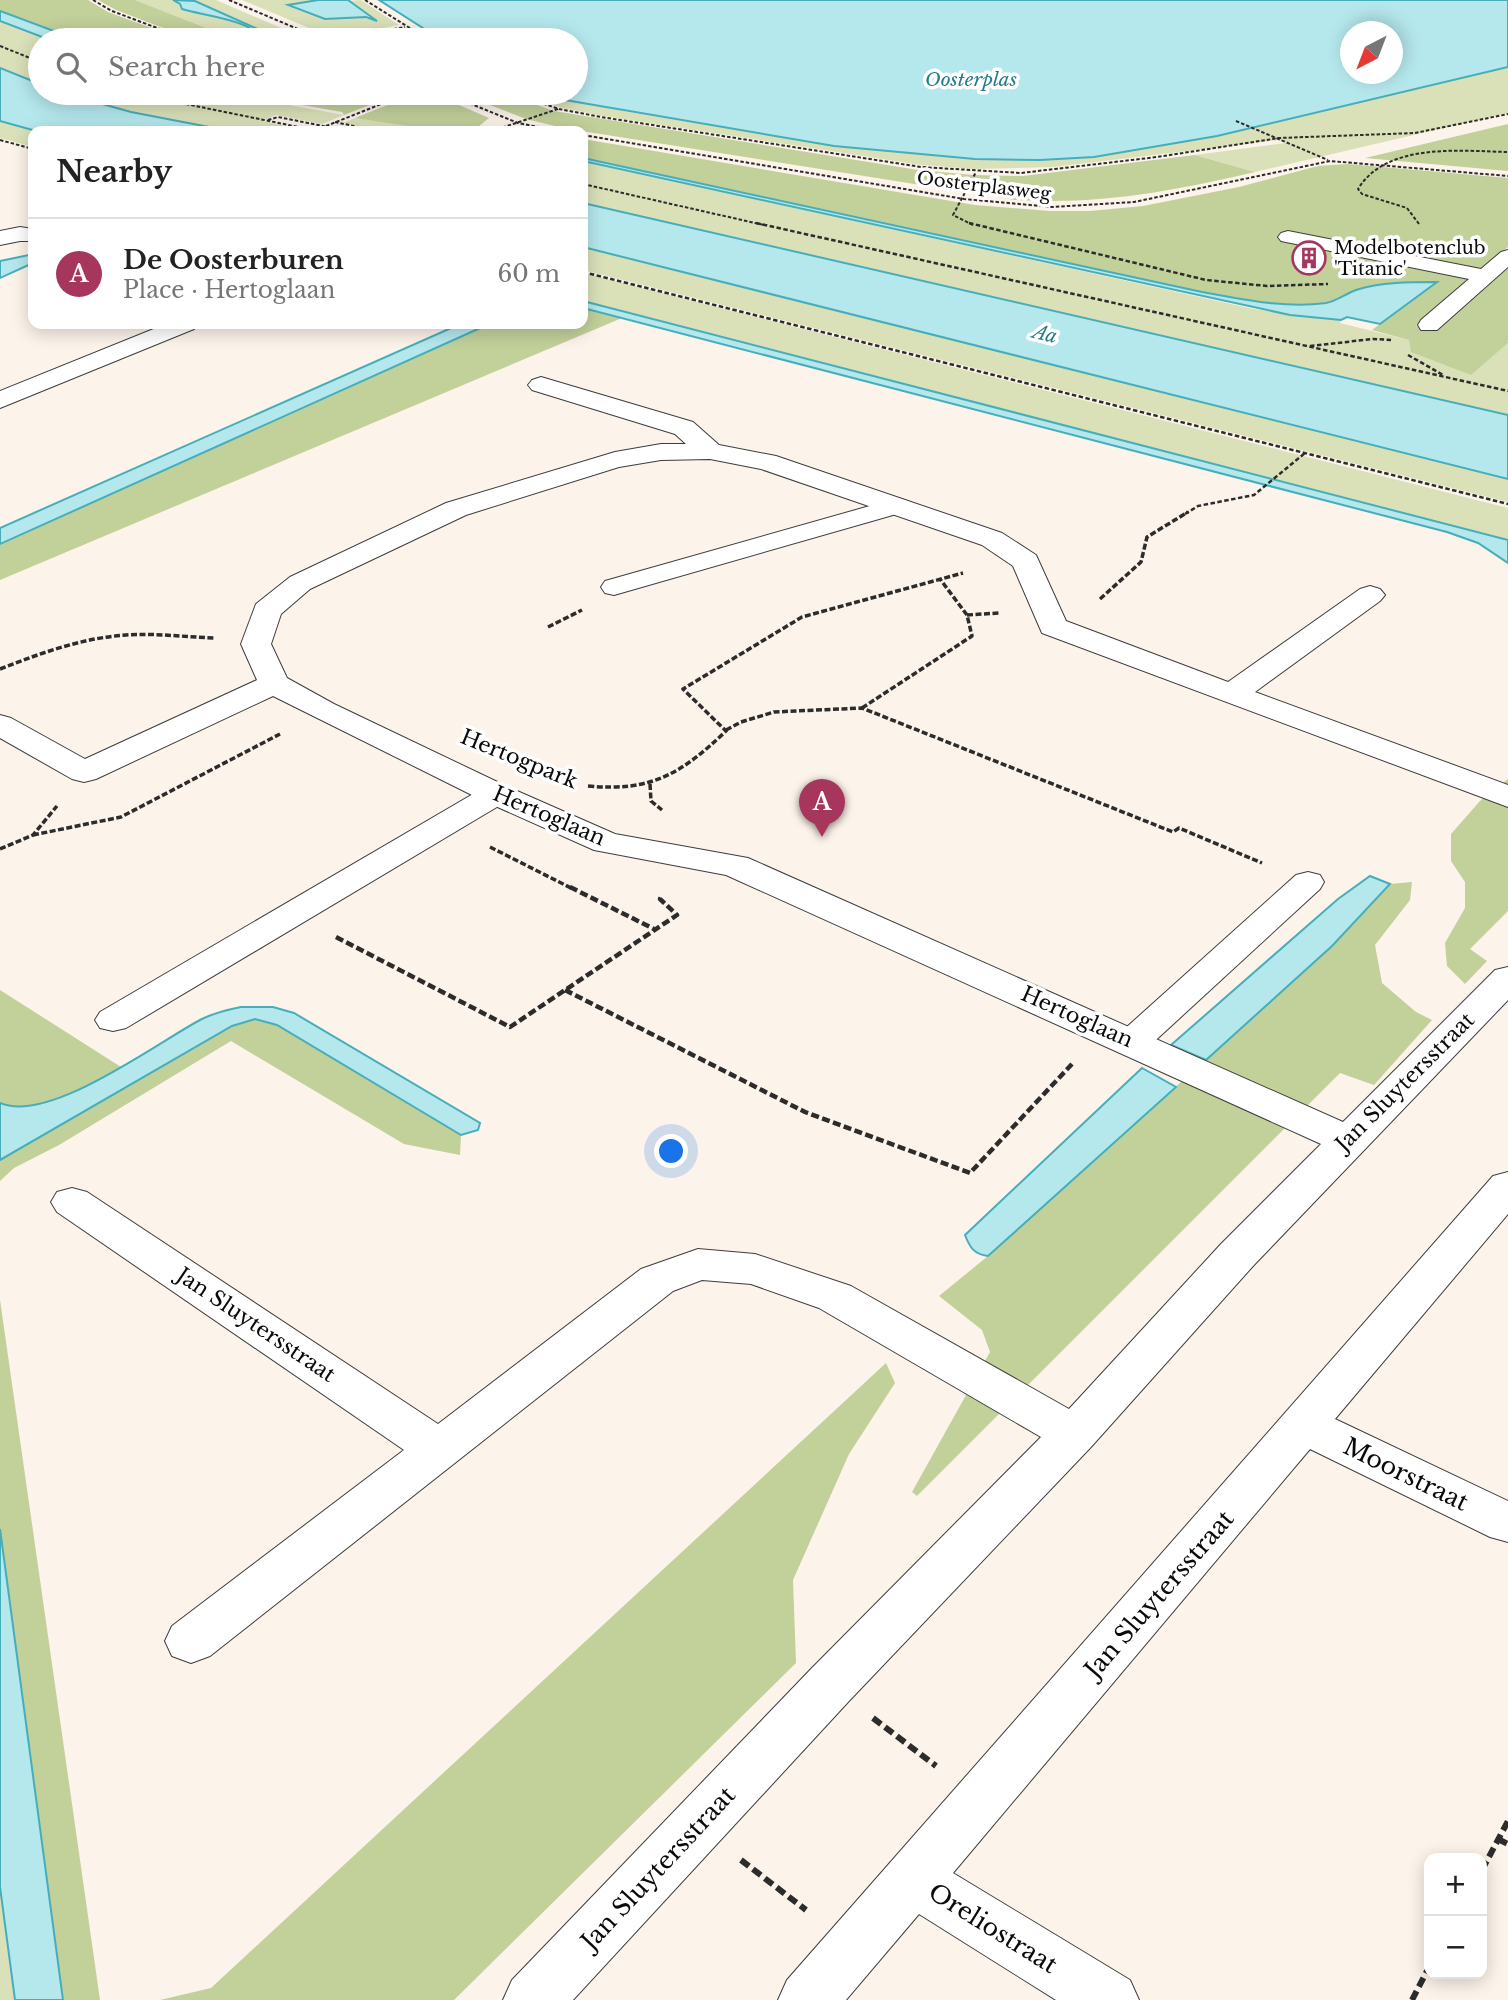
<!DOCTYPE html>
<meta charset="utf-8">
<style>
body{margin:0;font-family:"Libre Baskerville",serif;background:#f2f2f2;color:#222}
.controls{position:absolute;right:21px;bottom:21px;display:grid;overflow:hidden;border-radius:14px;box-shadow:0 4px 18px #0003}
.controls button{width:63px;height:63px;display:grid;place-items:center;padding:0;border:0;border-bottom:2px solid #e0e0e0;background:#fff;color:#222;font:35px sans-serif}
.compass{position:absolute;left:1340px;top:21px;width:63px;height:63px;border-radius:50%;background:#fff;box-shadow:0 4px 18px #0003;rotate:222deg}
.you{position:absolute;left:672px;top:1152px;width:24px;height:24px;margin:-18px;border:5px solid #fff;border-radius:50%;background:#1a73e8;box-shadow:0 0 0 10px #1a73e833}
.badge{display:grid;place-items:center;width:46px;height:46px;border-radius:50%;background:#a6365c;color:#fff;font-size:23px;font-weight:700}
.pin{position:absolute;translate:-50% -58px;filter:drop-shadow(0 2px 4px #0008)}
.pin::after{content:'';position:absolute;top:37px;width:24px;height:21px;background:inherit;clip-path:polygon(0 0,100% 0,50% 100%)}
.list{margin:0;padding:0;list-style:none}
h2{display:flex;justify-content:space-between;align-items:center;height:91px;margin:0;padding:0 28px;font-size:30px}
h2 small{font-size:23px;font-weight:400;color:#767676}
.list li{display:grid;grid-template-columns:46px 1fr auto;gap:21px;align-items:center;box-sizing:border-box;height:112px;padding:0 28px;border-top:2px solid #e0e0e0}
.list b{display:block;font-size:26px;white-space:nowrap}
.list p{margin:0;font-size:23px;white-space:nowrap;color:#767676}
.list em{font-size:23px;font-style:normal;color:#767676}
.icon{flex:none;width:38px;height:38px;fill:none;stroke:currentColor;stroke-width:2;stroke-linecap:round;stroke-linejoin:round}
.map{position:relative;flex:none;width:1508px;height:2000px;overflow:hidden}
.search{position:absolute;background:#fff;box-shadow:0 4px 18px #0003;left:28px;top:28px;width:560px;height:77px;display:flex;align-items:center;gap:18px;box-sizing:border-box;padding:0 24px;border-radius:38px;color:#767676;font-size:26px}
.panel{position:absolute;background:#fff;box-shadow:0 4px 18px #0003;left:28px;top:126px;width:560px;height:203px;border-radius:14px}
.map>svg:first-child{display:block}
.green{fill:#dae1b9}
.forest{fill:#c2d09a}
.water{fill:#b5e8ed;stroke:#46aeba;stroke-width:2;fill-rule:evenodd}
.lines{fill:none;stroke-linecap:round;stroke-linejoin:round}
.lane-casing{stroke:#3d3d3d;stroke-width:2}
.street-casing{stroke:#3d3d3d;stroke-width:2}
.path-far4{stroke:#2c2c2c;stroke-width:2;stroke-dasharray:3.5 2;stroke-linecap:butt}
.path-far3{stroke:#2c2c2c;stroke-width:2.5;stroke-dasharray:4.5 2.5;stroke-linecap:butt}
.path-far2{stroke:#2c2c2c;stroke-width:3.5;stroke-dasharray:6 2.5;stroke-linecap:butt}
.path-far1{stroke:#2c2c2c;stroke-width:4.5;stroke-dasharray:8 3.5;stroke-linecap:butt}
.path{stroke:#2c2c2c;stroke-width:6;stroke-dasharray:10 5;stroke-linecap:butt}
.lane{fill:#fff;fill-rule:evenodd}
.street{fill:#fff;fill-rule:evenodd}
.labels{text-anchor:middle;dominant-baseline:central;stroke-width:7;stroke-linejoin:round;paint-order:stroke}
.far-street-label{font-size:18px;fill:#0a0a0a;stroke:#fff}
.far-poi-label{font-size:18px;fill:#0a0a0a;stroke:#fff;text-anchor:start}
.far-water-label{font-size:19px;font-style:italic;fill:#257c8a;stroke:#fff}
.street-label{font-size:21px;fill:#0a0a0a;stroke:#fff}
.near-street-label{font-size:24px;fill:#0a0a0a;stroke:#fff}
</style>
<div class="map">
<svg width="1508" height="2000" viewBox="0 0 1508 2000">
<rect width="100%" height="100%" fill="#fcf3ea"/>
<g class="green">
<path d="M135,0H216L309,40H237Z"/>
<path d="M242,0H318L290,5L374,20L348,1L361,0L399,25L333,38Z"/>
<path d="M0,21L50,40H40V84L0,68Z"/>
<path d="M1508,67V113L1255,172L1195,155L1286,143L1278,140L1054,167L975,169L921,165L603,116L562,108L518,93H541L623,111L835,146L975,159L1040,160L1094,157L1217,136Z"/>
<path d="M63,93H222L344,115L322,124L276,115L262,121L291,127C248,145 109,108 63,93Z"/>
<path d="M355,118L390,122L431,131H370L373,129L343,123Z"/>
<path d="M0,121L36,131H33V147L0,138Z"/>
<path d="M583,161L1254,309L1341,320L1340,323L1409,340L1470,375L1508,343V415L583,203Z"/>
<path d="M583,247L1508,479V502L583,270Z"/>
<path d="M583,273L1508,508V540L583,301Z"/>
<path d="M0,1887L15,2000H0Z"/>
</g>
<g class="forest">
<path d="M0,0H88L108,12L184,40H78L0,11Z"/>
<path d="M98,0H135L237,40H195L116,10Z"/>
<path d="M258,93H401L344,115L342,112L256,97L255,95Z"/>
<path d="M417,93H431L489,118L473,131H441L355,118Z"/>
<path d="M459,93H503L554,111L918,170L974,175L1023,176L1195,155L1255,172C1173,191 1101,205 1015,200L563,128L526,119Z"/>
<path d="M1508,124V171L1365,158Z"/>
<path d="M583,139L975,205L1050,211H1090L1143,206L1239,187L1318,166L1348,164L1508,178V247L1416,326L1432,330L1508,264V343L1471,375L1411,352L1409,340L1372,330L1435,283L1354,291L1327,303L1305,305L1259,302L1202,292L583,158Z"/>
<path d="M583,308L622,318L0,580V544L489,324H583Z"/>
<path d="M1508,779V911L1470,949L1487,961L1465,984L1447,966L1445,943L1465,908V882L1451,861V834L1480,801Z"/>
<path d="M1412,882L1410,900L1375,945L1382,983L1416,1012L1432,1020L1374,1085L1340,1073L917,1496L912,1492L990,1352L982,1330L939,1296L988,1256L1332,946L1390,884Z"/>
<path d="M0,990L121,1067C87,1085 38,1120 0,1103Z"/>
<path d="M255,1019L277,1025L461,1135L460,1155L404,1144L231,1041L59,1145L14,1168L0,1181V1160L232,1026Z"/>
<path d="M0,1300L100,2000H63L0,1529Z"/>
<path d="M886,1363L895,1383L849,1454L793,1580L796,1663L454,2000H160L211,1988Z"/>
</g>
<g class="water">
<path d="M173,0L195,1L282,40H263C251,19 204,16 182,9L180,4Z"/>
<path d="M318,0H348L377,21L366,17L325,19L288,5Z"/>
<path d="M379,0H1508V67L1217,136L1094,157L1040,160L975,159L834,146L565,100L541,93H576V40L375,39L373,38C391,31 411,38 429,32ZM1350,32H1392V74H1350Z"/>
<path d="M0,11L78,40H50L0,21Z"/>
<path d="M0,68L40,84V93H63L131,112L230,131H36L0,121Z"/>
<path d="M583,158L1202,292C1242,299 1285,309 1326,303C1337,301 1345,294 1356,290C1381,282 1410,282 1437,282L1380,324L1347,317L1341,320L1290,315L583,161Z"/>
<path d="M583,203L1508,415V479L583,247Z"/>
<path d="M29,255L33,258V263L0,278V261Z"/>
<path d="M583,301L1508,540V563L1478,543L1447,532L583,308Z"/>
<path d="M460,324H489L0,544V528Z"/>
<path d="M1370,876L1390,884L1332,946L1206,1060L1171,1045L1338,899Z"/>
<path d="M241,1007H273L294,1013L480,1123L478,1130L461,1135L277,1025L255,1019L232,1026L0,1160V1103C49,1124 155,1044 200,1020C213,1013 226,1010 241,1007Z"/>
<path d="M1142,1068L1176,1087L988,1256C974,1254 970,1248 965,1235Z"/>
<path d="M0,1529L63,2000H15L0,1887Z"/>
</g>
<g class="lines">
<defs>
<g id="lane">
<path d="M1288,231L1481,269L1501,252L1508,250V267L1437,330H1421L1418,325L1421,320L1469,279L1281,241L1278,237L1281,233Z"/>
<path d="M898,498L907,501L911,506L907,511L614,595L605,593L601,587L605,581Z"/>
<path d="M496,785L507,787L511,794L507,801L126,1028L113,1031L100,1028L95,1020L100,1012L485,787Z"/>
<path d="M1308,872L1320,875L1324,882L1320,889L1145,1050L1132,1053L1119,1050L1114,1042L1119,1034L1296,875Z"/>
</g>
<g id="street">
<path d="M20,227L33,229V241H20L0,245V231Z"/>
<path d="M166,324H198L194,329L0,408V391Z"/>
<path d="M541,377L693,422L719,445L776,456L1002,533L1036,555L1066,621L1228,682L1360,589L1370,586L1380,589L1385,595L1380,601L1255,692L1508,785V807L1042,633L1013,566L982,545L761,469L710,459L661,460L619,467L466,515L310,589L281,614L271,644L287,678L334,704L508,787L615,834L748,858L1343,1122L1495,970L1508,967V1000L1253,1266L1091,1447L849,1701L573,2000H503L512,1980L811,1669L1041,1437L819,1308L751,1284L702,1280L673,1291L210,1656L191,1663L172,1656L165,1641L172,1626L404,1450L57,1212L51,1202L57,1192L72,1188L87,1192L438,1424L641,1269L698,1249L755,1254L851,1286L1069,1409L1221,1244L1321,1144L726,875L594,850L484,801L273,696L96,779L84,782L72,779L0,738V715L11,718L85,759L257,680L241,644L256,604L290,577L446,503L615,452L661,444H686L675,434L532,390L528,385L532,380Z"/>
<path d="M1508,1172V1214L1335,1419L1508,1501V1542L1490,1537L1310,1449L953,1873L1130,1980L1139,2000H1056L919,1914L846,2000H778L787,1980L1493,1176Z"/>
</g>
</defs>
<use href="#lane" class="lane-casing"/>
<use href="#street" class="street-casing"/>
<g class="path-far4">
<path d="M93,0L112,11L189,40"/>
<path d="M229,0L324,40"/>
<path d="M365,0L429,40"/>
<path d="M334,40L405,27"/>
<path d="M0,46L40,62"/>
<path d="M132,93L318,131"/>
<path d="M444,93L518,123L559,131"/>
<path d="M512,93L559,109L601,117L921,167L1021,173L1157,157L1279,138L1415,133L1508,114"/>
<path d="M268,120L278,117L348,131"/>
<path d="M1236,121L1328,160"/>
<path d="M335,122L367,129L363,131"/>
<path d="M326,126L409,93"/>
<path d="M492,131L558,109"/>
<path d="M583,135L964,199L1052,207L1134,202L1330,161L1508,176"/>
<path d="M0,140L33,149"/>
<path d="M583,184L764,225"/>
<path d="M1419,224L1407,208L1362,194L1358,189C1387,142 1460,151 1508,152"/>
<path d="M973,225L953,215L976,172"/>
</g>
<g class="path-far3">
<path d="M756,223L1508,391"/>
<path d="M969,223L1206,280L1267,286L1328,284"/>
<path d="M583,272L1508,504"/>
<path d="M1310,346L1373,339L1391,340"/>
<path d="M1408,355L1443,375"/>
<path d="M1185,514L1198,506L1254,495L1305,453"/>
</g>
<g class="path-far2">
<path d="M1100,599L1141,562L1147,537L1188,512"/>
<path d="M967,615L999,613"/>
<path d="M548,627L582,610"/>
<path d="M0,669C41,653 82,638 126,635C156,633 185,637 214,638"/>
<path d="M862,708L972,636L967,615L940,579"/>
<path d="M726,730L741,722L774,712L862,708L1173,832L1179,828L1262,863"/>
<path d="M650,784L651,801L662,810"/>
<path d="M588,786C651,792 681,774 726,731L683,689L802,617L963,573"/>
<path d="M33,835L121,817L280,734"/>
<path d="M490,847L573,889"/>
<path d="M0,849L33,835L57,806"/>
</g>
<g class="path-far1">
<path d="M570,887L654,929"/>
<path d="M336,937L510,1027L677,915L660,899L662,895"/>
<path d="M565,990L805,1112L970,1173L1072,1064"/>
</g>
<g class="path">
<path d="M873,1718L936,1766"/>
<path d="M1498,1839L1508,1844"/>
<path d="M741,1860L806,1910"/>
<path d="M1482,1870L1508,1821"/>
<path d="M1412,2000L1429,1967"/>
</g>
<use href="#lane" class="lane"/>
<use href="#street" class="street"/>
</g>
<defs>
<symbol id="building-ring" viewBox="-11 -11 22 22"><circle r="9.5" fill="#fff" stroke="#a6365c" stroke-width="1.5"/><path d="M-4-6H4V6H1V3H-1V6H-4ZM-2.5-4.3h1.7v1.8h-1.7ZM.8-4.3h1.7v1.8H.8ZM-2.5-1h1.7V.8h-1.7ZM.8-1h1.7V.8H.8Z" fill="#a6365c"/></symbol>
</defs>
<g fill-rule="evenodd">
<use href="#building-ring" x="1290" y="239" width="38" height="38"/>
</g>
<g class="labels">
<g class="far-street-label">
<text transform="translate(984 186) rotate(7)">Oosterplasweg</text>
</g>
<g class="far-poi-label">
<text x="1334" y="248">Modelbotenclub<tspan x="1334" dy="21">'Titanic'</tspan></text>
</g>
<g class="far-water-label">
<text x="971" y="79">Oosterplas</text>
<text transform="translate(1045 334) rotate(13)">Aa</text>
</g>
<g class="street-label">
<text transform="translate(519 759) rotate(22)">Hertogpark</text>
<text transform="translate(549 816) rotate(23)">Hertoglaan</text>
<text transform="translate(1077 1017) rotate(24)">Hertoglaan</text>
<text transform="translate(1405 1082) rotate(-45)">Jan Sluytersstraat</text>
<text transform="translate(256 1325) rotate(34)">Jan Sluytersstraat</text>
</g>
<g class="near-street-label">
<text transform="translate(1406 1474) rotate(26)">Moorstraat</text>
<text transform="translate(1159 1594) rotate(-49)">Jan Sluytersstraat</text>
<text transform="translate(658 1868) rotate(-47)">Jan Sluytersstraat</text>
<text transform="translate(993 1928) rotate(32)">Oreliostraat</text>
</g>
</g>
</svg>
<div class="controls">
<button>+</button>
<button>−</button>
</div>
<svg class="compass" viewBox="-18 -18 36 36"><path d="M0-13l5 13h-10z" fill="#e53935"/><path d="M0 13l5-13h-10z" fill="#767676"/></svg>
<div class="you"></div>
<div class="pin badge" style="left:822px;top:837px">A</div>
<div class="search"><svg class="icon" aria-label="search" viewBox="0 0 24 24"><circle cx="10" cy="10" r="6"/><path d="M15 15l6 6"/></svg>Search here</div>
<section class="panel">
<h2>Nearby<small></small></h2>
<ul class="list">
<li><span class="badge">A</span><div><b>De Oosterburen</b><p>Place · Hertoglaan</p></div><em>60 m</em></li>
</ul>
</section>
</div>
